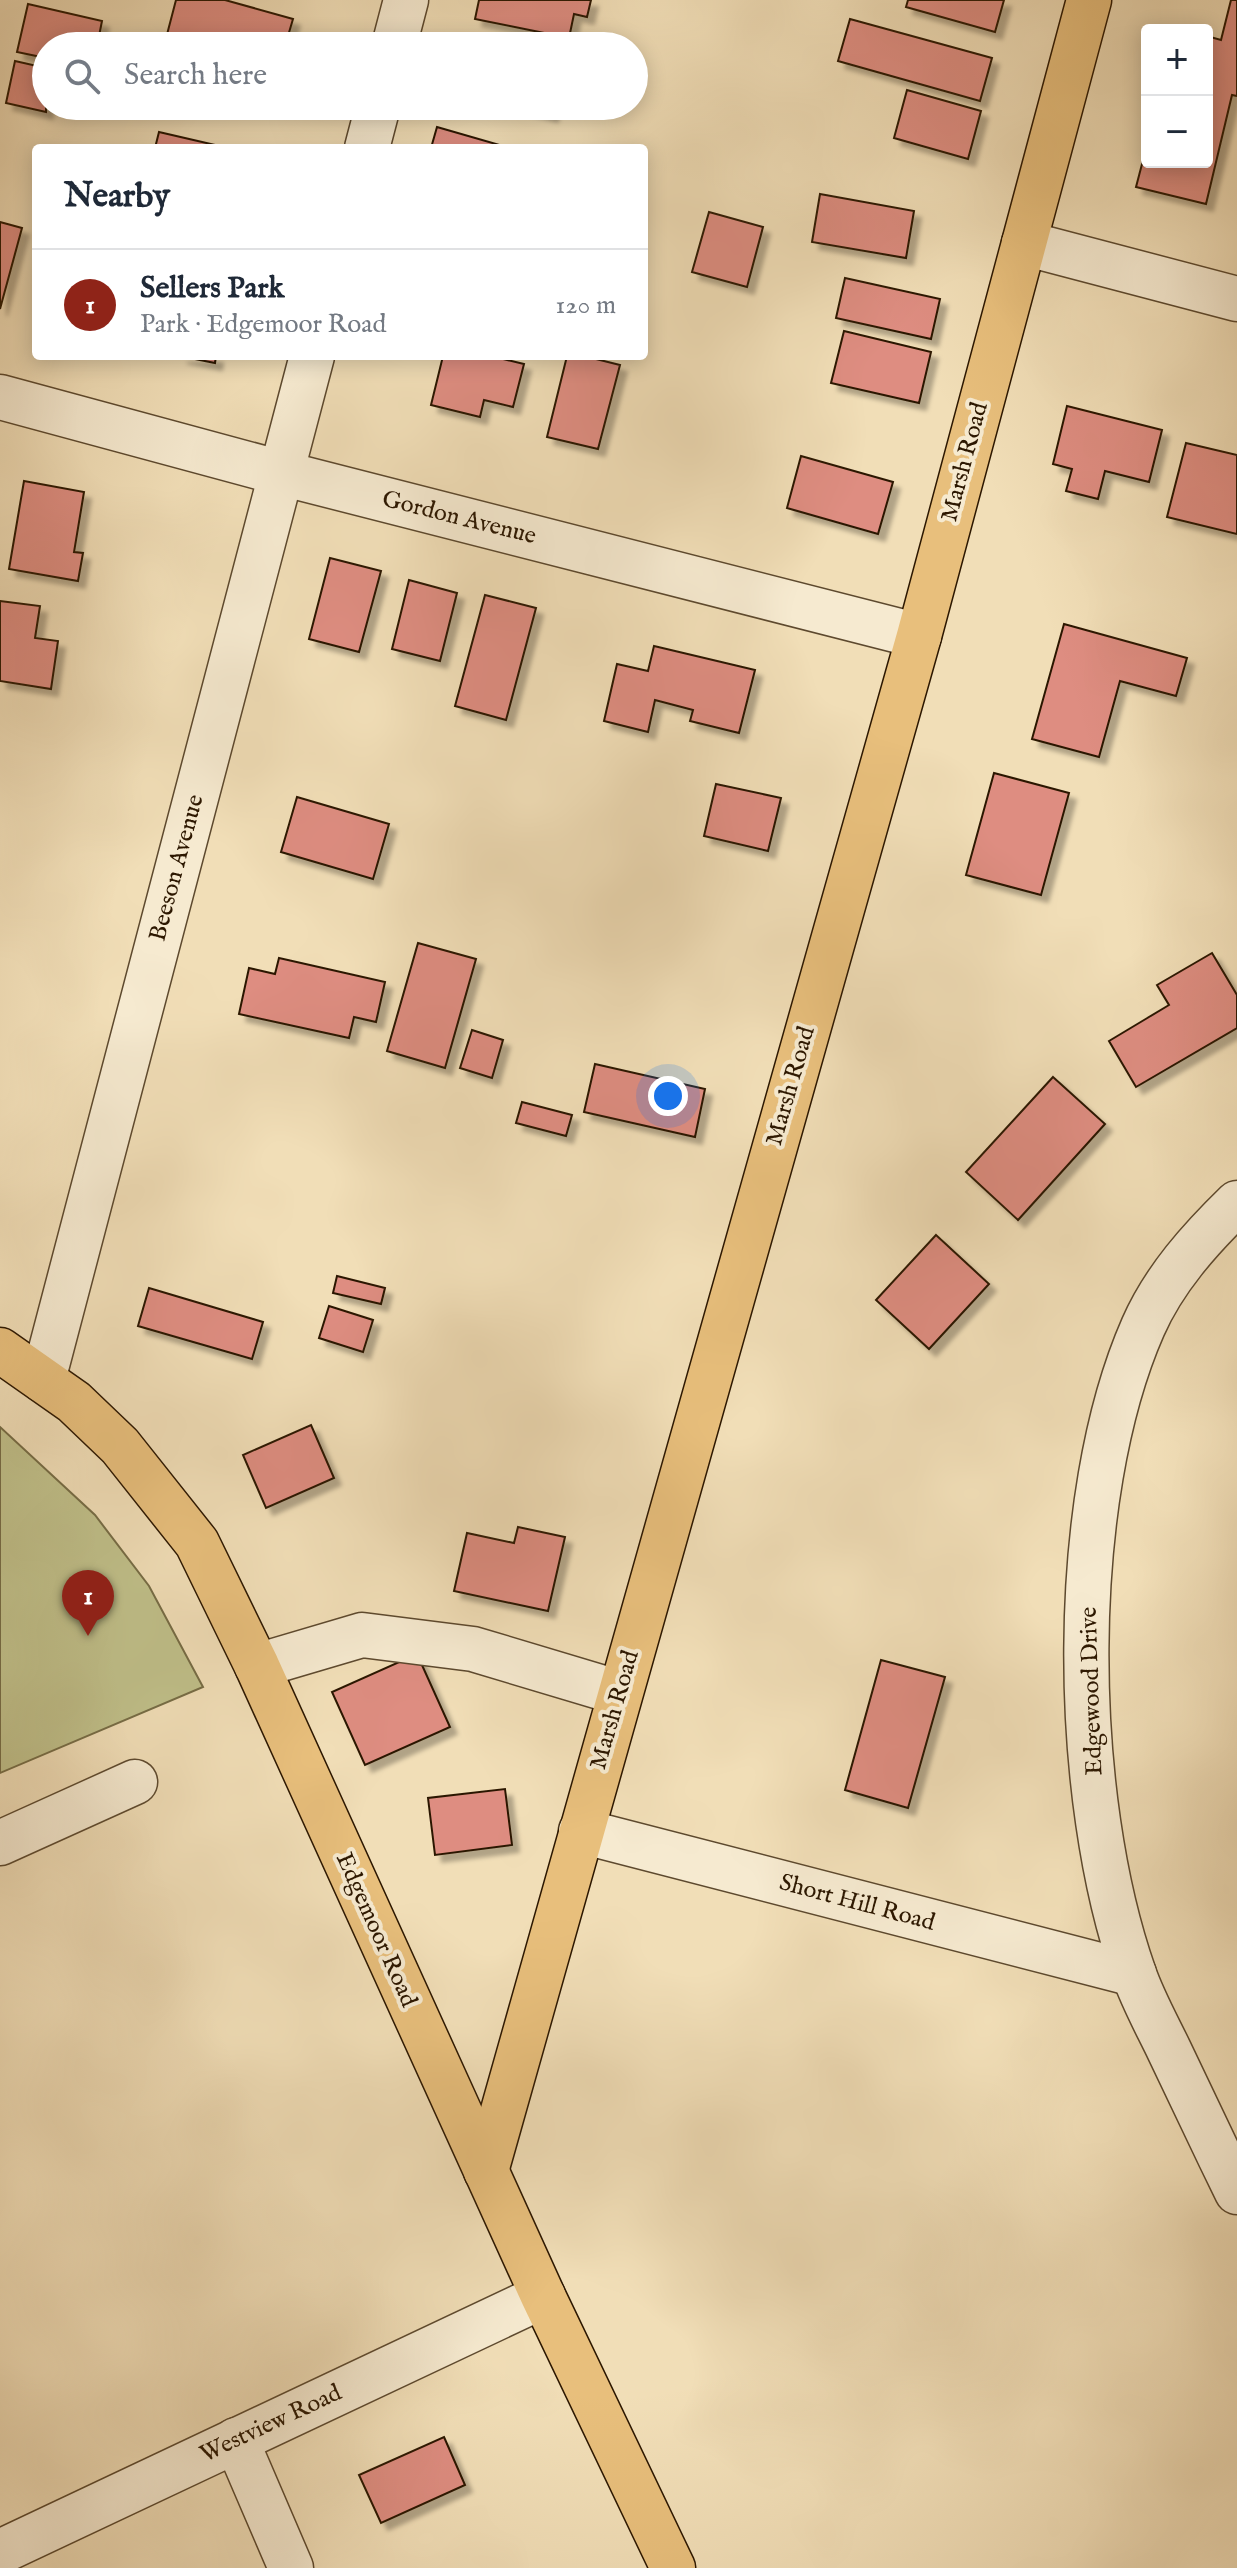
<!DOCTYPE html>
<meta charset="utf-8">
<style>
body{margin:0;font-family:"IM FELL English",serif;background:#f6f6f7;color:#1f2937}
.controls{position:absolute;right:24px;top:24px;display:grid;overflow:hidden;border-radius:8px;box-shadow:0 4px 20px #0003}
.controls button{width:72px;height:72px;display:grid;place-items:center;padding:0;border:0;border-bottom:2px solid #e0e1e3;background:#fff;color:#1f2937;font:40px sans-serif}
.you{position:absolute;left:668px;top:1096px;width:28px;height:28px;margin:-20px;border:6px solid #fff;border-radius:50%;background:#1a73e8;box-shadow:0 0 0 12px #1a73e833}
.badge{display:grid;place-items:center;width:52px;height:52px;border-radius:50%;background:#8f2418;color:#fff;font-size:26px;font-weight:700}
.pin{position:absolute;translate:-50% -66px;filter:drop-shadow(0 2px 4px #0008)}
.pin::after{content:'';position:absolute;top:42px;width:28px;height:24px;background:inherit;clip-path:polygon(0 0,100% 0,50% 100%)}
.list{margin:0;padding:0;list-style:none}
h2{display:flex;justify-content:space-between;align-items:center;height:104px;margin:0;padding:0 32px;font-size:34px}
h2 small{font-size:26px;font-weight:400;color:#747a83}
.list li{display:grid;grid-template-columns:52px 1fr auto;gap:24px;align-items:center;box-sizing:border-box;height:112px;padding:0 32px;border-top:2px solid #e0e1e3}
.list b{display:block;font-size:30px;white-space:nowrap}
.list p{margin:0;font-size:26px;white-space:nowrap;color:#747a83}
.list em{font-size:26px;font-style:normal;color:#747a83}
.icon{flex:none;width:44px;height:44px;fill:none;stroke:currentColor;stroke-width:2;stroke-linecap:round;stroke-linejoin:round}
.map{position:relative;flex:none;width:1237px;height:2568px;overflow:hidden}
.search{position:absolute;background:#fff;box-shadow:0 4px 20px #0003;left:32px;top:32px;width:616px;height:88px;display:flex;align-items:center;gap:20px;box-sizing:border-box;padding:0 28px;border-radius:44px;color:#747a83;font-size:30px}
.panel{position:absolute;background:#fff;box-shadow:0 4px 20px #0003;left:32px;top:144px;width:616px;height:216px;border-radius:8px}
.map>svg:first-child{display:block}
.green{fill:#c0c08a;stroke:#766c45;stroke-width:2}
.building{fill:#de8d81;stroke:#2c1700;stroke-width:2;filter:url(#shadow)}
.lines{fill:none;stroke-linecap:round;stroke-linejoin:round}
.minor-casing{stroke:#5d492e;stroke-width:47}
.major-casing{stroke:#2c1700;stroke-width:47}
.minor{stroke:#f6ead0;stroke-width:44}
.major{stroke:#e8bf7c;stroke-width:44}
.labels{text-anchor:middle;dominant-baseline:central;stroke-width:8;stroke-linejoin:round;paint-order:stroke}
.street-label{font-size:24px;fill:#2c1700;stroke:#f6ead0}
</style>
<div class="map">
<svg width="1237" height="2568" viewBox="0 0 1237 2568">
<defs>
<filter id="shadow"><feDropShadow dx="7" dy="7" stdDeviation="2" flood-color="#0004"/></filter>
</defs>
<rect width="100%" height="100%" fill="#f1deb7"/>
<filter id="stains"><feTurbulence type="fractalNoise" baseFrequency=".0025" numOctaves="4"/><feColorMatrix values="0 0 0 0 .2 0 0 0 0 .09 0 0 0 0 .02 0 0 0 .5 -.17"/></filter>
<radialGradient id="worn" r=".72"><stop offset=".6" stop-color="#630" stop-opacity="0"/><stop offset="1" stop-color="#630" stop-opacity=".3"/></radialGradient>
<path class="green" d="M0,1427L95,1515L149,1586L203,1687L0,1773Z"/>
<g class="building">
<path d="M176,0H225L293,19L285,46H164Z"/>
<path d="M479,0H591L587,17L574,14L569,38L475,19Z"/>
<path d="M908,0H1004L995,32L906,7Z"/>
<path d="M1231,0H1237V96L1232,95L1206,204L1136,187L1147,145V162H1207V36L1221,40Z"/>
<path d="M28,4L102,21L97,46H46V58L17,52Z"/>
<path d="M850,19L992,58L980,101L838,61Z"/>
<path d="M15,61L46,68V112L6,103Z"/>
<path d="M907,90L981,111L968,159L894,138Z"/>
<path d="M517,106H553L551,115Z"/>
<path d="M437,127L510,148H431Z"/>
<path d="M159,132L228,148H155Z"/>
<path d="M820,194L914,211L906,258L812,242Z"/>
<path d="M709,212L763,227L747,287L692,272Z"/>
<path d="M0,222L22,228L0,309Z"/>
<path d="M845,278L940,299L931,339L836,318Z"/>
<path d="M844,331L931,352L919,403L831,383Z"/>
<path d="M180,356H216L215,363Z"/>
<path d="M443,356H491L524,364L513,407L484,400L480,417L431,405Z"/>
<path d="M567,356H584L620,365L598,449L547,437Z"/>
<path d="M1067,406L1162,430L1149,482L1105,471L1098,499L1066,491L1072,469L1053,464Z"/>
<path d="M1186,443L1237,455V534L1167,517Z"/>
<path d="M801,456L893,482L878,534L787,508Z"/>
<path d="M24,481L84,492L74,552L83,553L78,581L9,569Z"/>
<path d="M330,558L381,571L359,652L309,639Z"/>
<path d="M409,580L457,593L440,661L392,649Z"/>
<path d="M485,595L536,608L506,720L455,706Z"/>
<path d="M0,601L40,606L35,638L58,641L51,689L0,681Z"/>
<path d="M1064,624L1187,658L1176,696L1120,681L1099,757L1032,739Z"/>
<path d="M654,646L755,670L739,733L690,721L693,710L655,700L648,732L604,721L617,664L648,671Z"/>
<path d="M994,773L1069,793L1041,895L966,875Z"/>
<path d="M716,784L781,798L768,851L704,836Z"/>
<path d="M297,797L389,824L373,879L281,852Z"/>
<path d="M418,943L476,959L445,1068L387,1051Z"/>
<path d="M1212,953L1237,995V1028L1136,1087L1109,1041L1169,1005L1157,985Z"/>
<path d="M279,958L385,982L376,1022L354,1017L349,1038L239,1014L249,968L275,974Z"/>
<path d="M472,1030L503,1040L492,1078L460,1068Z"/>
<path d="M595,1064L705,1089L695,1137L584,1112Z"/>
<path d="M1053,1077L1105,1124L1018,1220L966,1172Z"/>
<path d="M522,1102L572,1115L566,1136L516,1123Z"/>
<path d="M936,1235L989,1284L929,1349L876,1300Z"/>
<path d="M337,1276L385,1288L381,1304L333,1293Z"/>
<path d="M149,1288L263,1322L252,1359L138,1326Z"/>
<path d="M329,1306L373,1320L363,1352L319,1338Z"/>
<path d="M311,1425L334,1478L266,1508L243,1455Z"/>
<path d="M518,1527L565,1537L548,1611L454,1591L467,1533L514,1543Z"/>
<path d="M417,1654L450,1727L365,1765L332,1692Z"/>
<path d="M881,1660L945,1677L908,1808L845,1790Z"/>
<path d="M505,1789L512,1845L435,1855L428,1798Z"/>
<path d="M444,2437L465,2485L381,2523L359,2475Z"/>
</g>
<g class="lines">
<defs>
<g id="minor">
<path d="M394,46L406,0"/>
<path d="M367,148L378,106"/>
<path d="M1024,243L1237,299"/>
<path d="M0,397L281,473L919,636"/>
<path d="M1237,1203C1200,1239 1164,1279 1143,1327C1067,1500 1071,1796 1134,1974C1143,2000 1157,2025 1169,2050C1192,2098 1214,2145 1237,2192"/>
<path d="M43,1380L312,356"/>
<path d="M257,1666L362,1635L473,1649L620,1693"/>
<path d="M581,1831L1134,1974"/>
<path d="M0,1843L135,1782"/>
<path d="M236,2440L291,2568"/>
<path d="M0,2552L543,2296"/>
</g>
<g id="major">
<path d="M0,1350L74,1402L120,1446L197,1543L257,1666L543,2296L673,2568"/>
<path d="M486,2171L919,636L1089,0"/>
</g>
</defs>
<use href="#minor" class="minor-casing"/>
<use href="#major" class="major-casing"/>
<use href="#minor" class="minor"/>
<use href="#major" class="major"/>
</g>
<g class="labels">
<g class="street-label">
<text transform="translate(965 462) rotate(-75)">Marsh Road</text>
<text transform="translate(459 518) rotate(14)">Gordon Avenue</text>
<text transform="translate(177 868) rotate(-75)">Beeson Avenue</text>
<text transform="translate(791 1086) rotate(-74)">Marsh Road</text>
<text transform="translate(1092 1691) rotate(-92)">Edgewood Drive</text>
<text transform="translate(615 1710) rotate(-74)">Marsh Road</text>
<text transform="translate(857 1903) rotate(15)">Short Hill Road</text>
<text transform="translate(376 1930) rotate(66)">Edgemoor Road</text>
<text transform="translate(271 2424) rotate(-25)">Westview Road</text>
</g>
</g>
<rect width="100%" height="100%" filter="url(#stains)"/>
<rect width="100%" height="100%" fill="url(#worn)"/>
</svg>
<div class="controls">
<button>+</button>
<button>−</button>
</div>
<div class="you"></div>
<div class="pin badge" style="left:88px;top:1636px">1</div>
<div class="search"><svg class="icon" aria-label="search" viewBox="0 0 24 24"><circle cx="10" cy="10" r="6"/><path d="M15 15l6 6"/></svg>Search here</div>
<section class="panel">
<h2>Nearby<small></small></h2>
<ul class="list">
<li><span class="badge">1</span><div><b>Sellers Park</b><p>Park · Edgemoor Road</p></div><em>120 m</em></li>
</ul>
</section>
</div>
